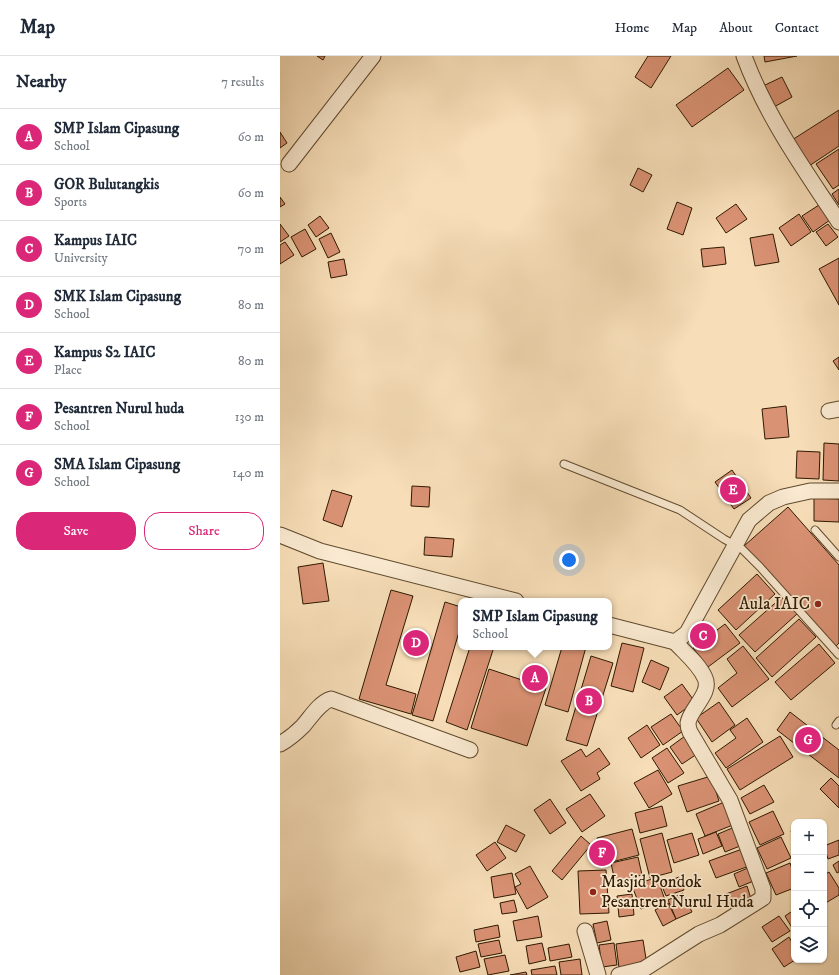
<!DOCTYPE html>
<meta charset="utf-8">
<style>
body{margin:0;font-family:"IM FELL DW Pica",serif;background:#f2f2f3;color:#1f2937}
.controls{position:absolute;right:12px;bottom:12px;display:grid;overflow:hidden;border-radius:8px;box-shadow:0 1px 3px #0004}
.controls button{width:36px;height:36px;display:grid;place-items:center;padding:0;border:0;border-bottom:1px solid #e0e1e3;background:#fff;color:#1f2937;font:20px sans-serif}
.you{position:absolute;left:289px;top:504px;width:14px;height:14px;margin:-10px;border:3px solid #fff;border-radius:50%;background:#1a73e8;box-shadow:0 0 0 6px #1a73e833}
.badge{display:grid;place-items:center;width:26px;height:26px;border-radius:50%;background:#db2777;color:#fff;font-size:13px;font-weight:700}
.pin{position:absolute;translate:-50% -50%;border:2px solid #fff;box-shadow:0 1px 4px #0006}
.popup{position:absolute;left:178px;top:542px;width:154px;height:52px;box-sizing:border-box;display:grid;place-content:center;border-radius:8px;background:#fff;filter:drop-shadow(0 1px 3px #0005);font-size:13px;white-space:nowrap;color:#747a83}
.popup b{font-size:15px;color:#1f2937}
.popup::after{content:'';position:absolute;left:50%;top:100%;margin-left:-8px;border:8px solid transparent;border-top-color:#fff}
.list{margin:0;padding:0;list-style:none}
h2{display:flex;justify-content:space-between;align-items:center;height:52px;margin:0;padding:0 16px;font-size:17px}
h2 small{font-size:13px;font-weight:400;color:#747a83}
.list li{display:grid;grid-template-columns:26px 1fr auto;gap:12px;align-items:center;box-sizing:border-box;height:56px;padding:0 16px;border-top:1px solid #e0e1e3}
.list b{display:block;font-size:15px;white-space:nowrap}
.list p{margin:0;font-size:13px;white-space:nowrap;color:#747a83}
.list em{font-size:13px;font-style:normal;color:#747a83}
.actions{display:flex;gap:8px;padding:12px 16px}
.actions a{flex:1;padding:9px 0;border:1px solid #db2777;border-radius:16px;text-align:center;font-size:14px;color:#db2777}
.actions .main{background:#db2777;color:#fff}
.icon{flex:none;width:22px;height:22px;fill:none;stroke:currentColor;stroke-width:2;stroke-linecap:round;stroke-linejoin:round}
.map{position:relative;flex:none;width:559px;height:919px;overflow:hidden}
header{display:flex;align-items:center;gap:24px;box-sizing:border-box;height:56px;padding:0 20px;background:#fff;border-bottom:1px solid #e0e1e3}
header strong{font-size:19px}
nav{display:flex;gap:22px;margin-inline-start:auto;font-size:14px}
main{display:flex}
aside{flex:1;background:#fff}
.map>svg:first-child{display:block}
.building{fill:#da9274;stroke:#2e1900}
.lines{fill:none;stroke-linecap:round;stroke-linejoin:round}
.service-casing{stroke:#604a2e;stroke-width:9}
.minor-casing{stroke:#604a2e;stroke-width:17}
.service{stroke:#faead1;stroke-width:7}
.minor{stroke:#faead1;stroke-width:15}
.poi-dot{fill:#8f2418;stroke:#faead1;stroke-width:1.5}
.labels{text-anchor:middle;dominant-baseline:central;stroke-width:3.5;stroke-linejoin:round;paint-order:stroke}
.poi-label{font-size:17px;fill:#2e1900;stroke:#faead1;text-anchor:end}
</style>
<header>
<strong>Map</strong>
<nav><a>Home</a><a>Map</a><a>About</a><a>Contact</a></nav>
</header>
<main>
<aside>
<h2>Nearby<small>7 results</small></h2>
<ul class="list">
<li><span class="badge">A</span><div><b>SMP Islam Cipasung</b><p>School</p></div><em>60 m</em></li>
<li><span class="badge">B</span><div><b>GOR Bulutangkis</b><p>Sports</p></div><em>60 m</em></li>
<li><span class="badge">C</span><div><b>Kampus IAIC</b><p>University</p></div><em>70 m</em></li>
<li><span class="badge">D</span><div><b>SMK Islam Cipasung</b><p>School</p></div><em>80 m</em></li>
<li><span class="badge">E</span><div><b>Kampus S2 IAIC</b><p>Place</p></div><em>80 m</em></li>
<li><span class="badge">F</span><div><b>Pesantren Nurul huda</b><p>School</p></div><em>130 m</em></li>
<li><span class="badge">G</span><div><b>SMA Islam Cipasung</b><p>School</p></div><em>140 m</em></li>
</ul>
<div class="actions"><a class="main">Save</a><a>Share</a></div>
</aside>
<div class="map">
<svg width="559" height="919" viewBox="0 0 559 919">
<rect width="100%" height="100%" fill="#f7deb8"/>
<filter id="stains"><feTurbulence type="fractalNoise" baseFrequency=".005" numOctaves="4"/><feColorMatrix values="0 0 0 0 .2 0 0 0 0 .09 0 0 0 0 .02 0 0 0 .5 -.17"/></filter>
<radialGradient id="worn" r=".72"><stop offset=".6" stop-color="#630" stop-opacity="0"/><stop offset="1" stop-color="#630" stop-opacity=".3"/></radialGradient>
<g class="building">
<path d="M37,0H45L43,4Z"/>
<path d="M368,0H391L371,32L355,21Z"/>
<path d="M484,0H517L485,6Z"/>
<path d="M448,12L464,34L412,71L396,49Z"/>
<path d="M502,21L512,41L494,51L483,30Z"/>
<path d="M559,54V90L529,110L512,84Z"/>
<path d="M0,76L7,87L0,92Z"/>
<path d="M559,93V129L553,133L536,108Z"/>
<path d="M358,112L372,119L363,136L350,129Z"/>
<path d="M559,133V149L552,138Z"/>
<path d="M0,141L5,148L0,151Z"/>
<path d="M397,146L412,152L403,179L387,173Z"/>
<path d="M456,148L467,163L446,177L436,162Z"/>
<path d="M539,149L550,164L533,176L522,160Z"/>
<path d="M519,158L531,176L511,190L499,172Z"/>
<path d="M40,160L49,172L36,181L28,169Z"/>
<path d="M0,168L9,180L0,186Z"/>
<path d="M548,168L558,181L546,190L536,176Z"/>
<path d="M25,173L36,193L22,201L11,181Z"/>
<path d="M51,177L60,196L48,202L39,183Z"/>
<path d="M493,178L499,206L475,210L470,182Z"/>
<path d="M5,186L14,199L0,208V189Z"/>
<path d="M444,191L446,208L423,211L421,193Z"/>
<path d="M559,202V249L539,213Z"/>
<path d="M64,203L67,219L51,222L48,206Z"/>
<path d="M559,301V314L553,305Z"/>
<path d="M506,350L509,381L485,383L482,353Z"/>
<path d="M544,387L559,388V425L543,424Z"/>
<path d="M517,395L540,396L539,423L516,422Z"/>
<path d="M452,414L471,442L454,453L435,426Z"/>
<path d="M132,430L150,431L149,451L131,450Z"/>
<path d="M52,434L72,440L62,471L43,464Z"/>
<path d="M534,442L559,443V466L534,465Z"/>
<path d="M508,451L559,509V587L555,591L464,490Z"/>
<path d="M145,481L174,483L172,501L144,499Z"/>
<path d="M43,507L49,545L23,548L18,511Z"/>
<path d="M477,518L495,538L456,574L438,554Z"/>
<path d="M111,534L133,540L106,629L136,638L131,658L79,643Z"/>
<path d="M502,541L517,558L475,596L459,579Z"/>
<path d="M165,546L181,551V569L153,665L132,659Z"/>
<path d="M519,563L536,581L492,621L476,602Z"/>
<path d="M445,568L460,587L428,611L413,592Z"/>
<path d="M342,587L364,592L353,636L331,630Z"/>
<path d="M539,588L555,607L511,644L495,626Z"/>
<path d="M463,590L489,623L452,651L438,632L457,617L447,603Z"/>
<path d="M190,591H214L187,674L166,666Z"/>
<path d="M282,591H306L288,656L265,649Z"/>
<path d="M311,600L333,607L307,690L286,684Z"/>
<path d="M371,604L389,612L380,634L362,626Z"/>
<path d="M209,613L266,632L247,690L191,672Z"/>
<path d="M402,628L415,646L397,659L384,641Z"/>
<path d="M439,646L455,669L432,686L416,662Z"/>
<path d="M510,656L559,694V722L497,674Z"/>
<path d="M391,658L403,675L383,689L371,671Z"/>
<path d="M467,662L483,686L446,712L435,697L456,682L450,674Z"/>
<path d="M367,669L380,689L361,702L348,682Z"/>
<path d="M405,680L417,698L402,708L390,691Z"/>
<path d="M500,680L513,701L460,734L447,713Z"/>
<path d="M319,692L330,708L317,717L320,723L301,735L281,705L301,693L306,701Z"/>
<path d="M387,692L404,717L388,727L372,702Z"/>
<path d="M378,714L392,738L369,752L354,727Z"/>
<path d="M431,720L439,745L407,756L398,730Z"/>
<path d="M551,722L559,730V752L540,733Z"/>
<path d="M484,729L494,746L470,758L461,742Z"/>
<path d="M310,738L325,760L302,776L286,753Z"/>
<path d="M270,743L286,767L270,778L254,754Z"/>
<path d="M449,744L458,767L425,780L416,758Z"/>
<path d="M382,750L387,770L360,777L355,757Z"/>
<path d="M493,755L504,778L480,789L469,766Z"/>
<path d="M226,769L245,779L236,796L217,786Z"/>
<path d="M457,770L465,788L445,796L438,778Z"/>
<path d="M352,773L359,799L324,808L317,782Z"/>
<path d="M514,773V782L511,775Z"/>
<path d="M436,776L442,790L423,798L418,783Z"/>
<path d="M382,777L392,816L370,822L360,783Z"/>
<path d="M412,777L419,799L394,807L387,784Z"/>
<path d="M301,780L311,789L282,824L272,815Z"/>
<path d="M501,781L511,802L487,813L477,792Z"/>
<path d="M559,784V799L548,803L544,790Z"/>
<path d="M215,786L226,802L207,815L196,799Z"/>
<path d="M465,792L472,809L436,822L429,805Z"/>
<path d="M358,801L362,819L335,826L331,807Z"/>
<path d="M559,805V816L557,817L553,809Z"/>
<path d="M510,807L514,818V832L496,839L486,817Z"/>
<path d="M250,810L268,841L247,853L235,831L241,828L235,818Z"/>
<path d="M470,811L476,824L459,831L454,818Z"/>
<path d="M326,814L329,857L300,858L298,815Z"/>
<path d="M549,816L559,832V839L544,848V819Z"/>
<path d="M232,817L236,838L214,842L211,821Z"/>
<path d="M377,821L385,844L361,853L352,830Z"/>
<path d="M399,821L404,834L386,840L381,828Z"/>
<path d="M467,830L472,846L451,853L446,838Z"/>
<path d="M403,837L412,856L396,863L388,844Z"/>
<path d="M352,838L354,859L339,861L337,840Z"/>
<path d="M234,844L237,856L222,858L220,847Z"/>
<path d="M388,847L396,863L383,870L375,854Z"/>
<path d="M514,854V875L505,860Z"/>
<path d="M258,860L262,881L237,885L233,865Z"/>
<path d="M499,860L510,875L492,886L482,871Z"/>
<path d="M327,865L331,884L317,887L313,868Z"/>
<path d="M218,869L220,881L196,886L194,874Z"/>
<path d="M509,881L514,890L515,904L504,911L492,893Z"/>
<path d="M219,884L222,897L201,901L198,888Z"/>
<path d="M363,884L367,909L339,912L336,888Z"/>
<path d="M262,887L266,904L249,908L246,890Z"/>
<path d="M334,887L337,909L322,911L319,889Z"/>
<path d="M289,888L292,901L270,905L268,892Z"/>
<path d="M196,895L200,911L180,916L176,901Z"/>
<path d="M225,899L229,915L208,919L204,903Z"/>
<path d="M300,903L302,919H281L279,906Z"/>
<path d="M275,910L277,919H252L251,914Z"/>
<path d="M246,916L247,919H230Z"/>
</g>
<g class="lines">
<defs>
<g id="service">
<path d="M284,408L400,454L444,483L462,493L480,511L559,599"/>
<path d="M535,474L559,501"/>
<path d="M556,669L559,665"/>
</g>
<g id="minor">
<path d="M464,0C486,60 524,113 559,166"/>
<path d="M9,108L93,0"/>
<path d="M549,355L559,353"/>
<path d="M0,479L40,495L236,545"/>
<path d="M329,569L395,586L407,577L469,464L489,447L503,441L530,435H559"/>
<path d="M0,688C9,683 16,677 23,670C31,661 39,647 51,643L190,694"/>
<path d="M305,875L318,919"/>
<path d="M339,919L364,913L419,878L440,869L483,842V833L450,744L410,676C409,674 408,670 408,667C410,653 432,637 425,622C419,608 405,597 395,586"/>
</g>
</defs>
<use href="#service" class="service-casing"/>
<use href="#minor" class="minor-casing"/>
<use href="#service" class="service"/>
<use href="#minor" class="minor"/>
</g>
<g class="poi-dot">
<circle cx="538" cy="548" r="4"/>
<circle cx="313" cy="836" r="4"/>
</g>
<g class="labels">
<g class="poi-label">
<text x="530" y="548">Aula IAIC</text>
<text x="321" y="826" text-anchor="start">Masjid Pondok<tspan x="321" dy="20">Pesantren Nurul Huda</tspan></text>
</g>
</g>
<rect width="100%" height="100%" filter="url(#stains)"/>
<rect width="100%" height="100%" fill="url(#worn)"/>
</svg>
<div class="controls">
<button>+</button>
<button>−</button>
<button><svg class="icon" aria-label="locate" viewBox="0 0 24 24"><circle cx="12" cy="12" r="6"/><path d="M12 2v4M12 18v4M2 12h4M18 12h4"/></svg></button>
<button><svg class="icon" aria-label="layers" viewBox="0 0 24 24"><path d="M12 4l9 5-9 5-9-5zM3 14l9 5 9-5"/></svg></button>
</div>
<div class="you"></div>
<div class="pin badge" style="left:255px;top:622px">A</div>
<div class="popup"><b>SMP Islam Cipasung</b>School</div>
<div class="pin badge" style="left:309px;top:645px">B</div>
<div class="pin badge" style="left:423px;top:580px">C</div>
<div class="pin badge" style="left:136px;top:587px">D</div>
<div class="pin badge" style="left:453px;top:434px">E</div>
<div class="pin badge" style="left:322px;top:797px">F</div>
<div class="pin badge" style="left:528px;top:684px">G</div>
</div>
</main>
